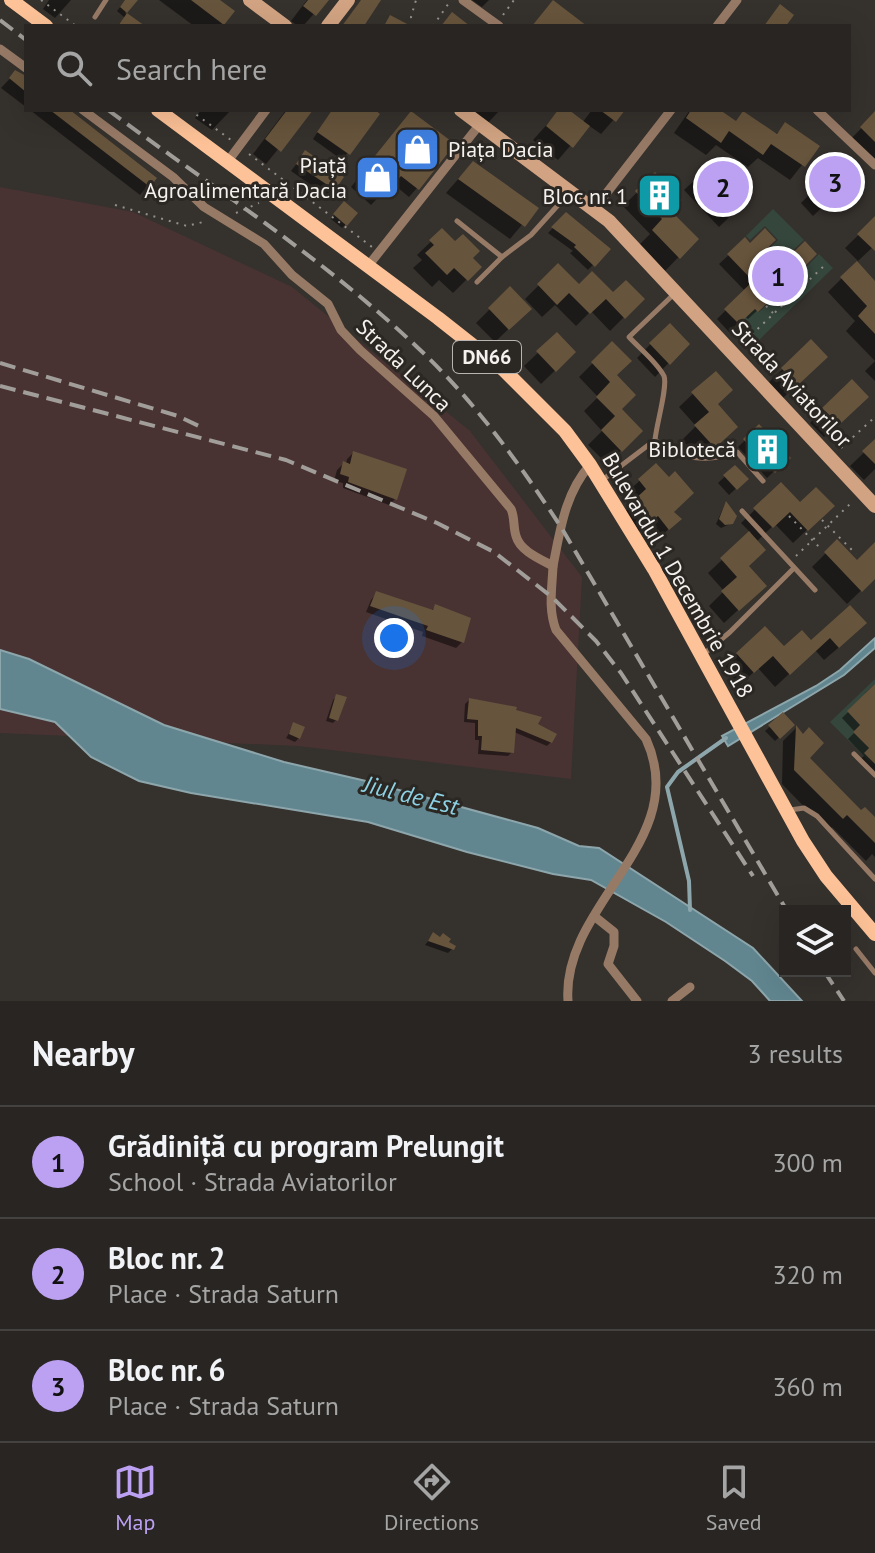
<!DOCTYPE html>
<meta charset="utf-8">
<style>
body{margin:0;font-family:"PT Sans",sans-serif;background:#302d2a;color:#f1f3f6}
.controls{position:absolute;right:24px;bottom:24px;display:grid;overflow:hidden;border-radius:0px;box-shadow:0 8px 32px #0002}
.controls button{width:72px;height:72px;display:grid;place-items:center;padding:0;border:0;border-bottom:2px solid #444240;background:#282522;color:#f1f3f6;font:40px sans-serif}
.you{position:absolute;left:394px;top:638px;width:28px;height:28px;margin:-20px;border:6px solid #fff;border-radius:50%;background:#1a73e8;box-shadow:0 0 0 12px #1a73e833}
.badge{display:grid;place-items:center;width:52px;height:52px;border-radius:50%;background:#bca0f2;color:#111;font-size:26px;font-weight:700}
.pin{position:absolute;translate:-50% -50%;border:4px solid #fff;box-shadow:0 2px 8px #0006}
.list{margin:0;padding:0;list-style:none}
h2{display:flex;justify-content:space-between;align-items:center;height:104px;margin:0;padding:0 32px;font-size:34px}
h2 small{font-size:26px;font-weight:400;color:#a5a5a5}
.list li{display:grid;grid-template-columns:52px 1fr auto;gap:24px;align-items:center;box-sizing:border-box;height:112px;padding:0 32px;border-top:2px solid #444240}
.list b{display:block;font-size:30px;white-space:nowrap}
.list p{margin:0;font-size:26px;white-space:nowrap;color:#a5a5a5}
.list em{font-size:26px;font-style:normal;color:#a5a5a5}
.icon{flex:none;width:44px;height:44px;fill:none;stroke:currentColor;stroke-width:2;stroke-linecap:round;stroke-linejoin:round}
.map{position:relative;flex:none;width:875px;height:1001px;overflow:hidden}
.search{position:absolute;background:#282522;box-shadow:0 8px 32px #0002;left:24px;right:24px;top:24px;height:88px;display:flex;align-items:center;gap:20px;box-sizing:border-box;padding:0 28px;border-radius:0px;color:#a5a5a5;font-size:30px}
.sheet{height:440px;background:#282522}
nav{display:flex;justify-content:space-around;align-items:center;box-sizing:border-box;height:112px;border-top:2px solid #444240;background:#282522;font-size:22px;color:#a5a5a5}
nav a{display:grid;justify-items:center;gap:4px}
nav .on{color:#bca0f2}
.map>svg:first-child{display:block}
.industrial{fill:#483332}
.green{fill:#35463c}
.water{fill:#618690;stroke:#8da6ac;stroke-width:2}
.shadow{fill:#0007}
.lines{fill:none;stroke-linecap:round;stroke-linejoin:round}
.stream{stroke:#8da6ac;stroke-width:4}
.building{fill:#67543c}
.path{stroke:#93908c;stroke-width:2;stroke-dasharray:2 6;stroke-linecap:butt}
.lane{stroke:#977a66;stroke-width:5}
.street{stroke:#977a66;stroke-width:9}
.secondary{stroke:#d1a382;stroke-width:14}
.primary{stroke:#fdc297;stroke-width:14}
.rail{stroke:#a19e9a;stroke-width:4;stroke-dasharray:16 8;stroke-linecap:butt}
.labels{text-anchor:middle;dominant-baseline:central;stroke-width:6;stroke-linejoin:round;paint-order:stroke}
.shield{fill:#2b2723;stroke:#b8b4b1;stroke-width:2}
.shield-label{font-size:20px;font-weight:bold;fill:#f4f1ee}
.poi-label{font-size:22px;fill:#f4f1ee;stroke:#2b2723;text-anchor:end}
.street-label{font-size:22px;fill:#f4f1ee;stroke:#2b2723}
.water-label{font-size:24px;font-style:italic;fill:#8dd2e5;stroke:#2b2723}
</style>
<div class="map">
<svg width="875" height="1001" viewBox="0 0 875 1001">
<rect width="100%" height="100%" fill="#35312d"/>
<path class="industrial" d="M0,187L133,212L292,287L470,431L582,577L571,779L298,746L0,733Z"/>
<g class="green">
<path d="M773,209L804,240L782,261L785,264L780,269L765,253L778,240L765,226L750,240L746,236Z"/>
<path d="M819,254L833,268L758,341L740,323L755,309L759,312L782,291L786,293L808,271L805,268Z"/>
<path d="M875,679V684L865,693L875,704L866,720L853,732L869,748L864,753L875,767L830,722Z"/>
</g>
<g class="water">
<path d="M875,638V648L844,675L728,746L722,736L816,686L840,670Z"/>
<path d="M0,650L29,659L164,725L284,762L366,781L538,828L579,846L599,848L753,948L802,1001H770L752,981L725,961L666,922L591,880L553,874L467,852L368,822L191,793L139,781L91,757L55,722L0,709Z"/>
</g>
<g class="shadow">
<path d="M49,0H71L55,18L43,9Z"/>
<path d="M126,0H135L125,13L142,26H117L125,18L117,11Z"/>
<path d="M159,0H217L232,11L220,26H194Z"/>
<path d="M307,0H326L303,26H298L291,21Z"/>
<path d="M472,0H489L482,7Z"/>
<path d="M16,72L26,78V107L1,88Z"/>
<path d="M30,110H67L154,178L140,195Z"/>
<path d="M201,110H231L212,130L195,118Z"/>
<path d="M286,110H310L266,164L253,154Z"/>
<path d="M332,110H374L377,114L342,160L313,139Z"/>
<path d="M470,110H500L486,125Z"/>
<path d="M560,110H566L582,123L592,110H622L601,134L588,125L558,160L533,140Z"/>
<path d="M690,110H716L734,123L775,135L786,125L817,146L790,180L758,158L748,167L716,145L706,155L674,133Z"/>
<path d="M875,114V168L848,142Z"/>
<path d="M403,122L417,188L409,197L392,183L371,205L351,187Z"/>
<path d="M305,153L342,177L327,196L291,171Z"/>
<path d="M713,163L748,199L719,227L684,190Z"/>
<path d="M841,163L854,177L813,216L801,203Z"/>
<path d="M655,175L668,211L696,239L665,271L640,244L650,234L623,206Z"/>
<path d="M460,177L536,208L510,239L446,193Z"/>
<path d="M344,204L355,214L342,228L331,219Z"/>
<path d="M566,215L608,249L588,270L570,253L573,251L548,233Z"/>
<path d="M875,219V245L858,261L845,248Z"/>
<path d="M442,231L479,267L453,293L439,280L432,287L413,268L422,260L417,255Z"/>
<path d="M745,240L777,271L800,268L803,271L776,298L773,296L748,319L745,316L729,332L717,319L745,291L719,264Z"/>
<path d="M856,264L875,284V381L865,371L875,361L846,331L855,321L828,292Z"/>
<path d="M558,266L579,287L642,299L610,331L591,311L576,326L555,305L542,317L525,299Z"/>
<path d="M510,289L529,309L495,342L476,323Z"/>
<path d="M669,325L687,344L655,377L637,358Z"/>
<path d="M557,335L574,352L541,384L524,366Z"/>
<path d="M811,342L825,357L783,398L769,382Z"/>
<path d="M612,344L619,409L641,431L607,464L588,445L602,431L584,411L598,397L579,377Z"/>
<path d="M715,373L716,405L722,440L700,460L682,440L696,426L679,407Z"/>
<path d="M852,382L866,397L824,437L810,423Z"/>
<path d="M759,427L788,458L767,478L738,447Z"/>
<path d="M875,442V469L864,480L850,466Z"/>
<path d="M353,453L395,499L389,505L343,488V483L334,481L337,470L343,464H346L347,459Z"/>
<path d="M656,466L672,512L679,519L655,542L643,528L637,533L622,515L633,503L625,494Z"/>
<path d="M735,467L746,479L729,495L718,483Z"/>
<path d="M781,485L800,505L832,506L793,543L775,524L756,542L747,567L750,599L724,623L709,606L724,591L708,573L751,533L741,523Z"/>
<path d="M725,504L732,523L721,528L716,524Z"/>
<path d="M837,542L857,563L875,549V577L847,604L812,567Z"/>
<path d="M376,594L430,612L436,606L462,642L456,648L422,636L423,632L366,612L371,600Z"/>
<path d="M850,607L851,637L824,660L815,650L775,687L758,668L740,685L724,668L737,654L811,643Z"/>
<path d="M875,686V773L859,760L864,756L848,739L855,732L842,718Z"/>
<path d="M337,696V719L333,723L326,721L333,700Z"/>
<path d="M469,700L514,712L536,725L551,742L547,746L514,732L512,752L508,756L478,754L479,740H475V723L464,722L465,704Z"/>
<path d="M783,715L792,725L775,741L765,731Z"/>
<path d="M294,725L299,738L295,742L286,738Z"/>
<path d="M796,728L803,736L807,758L861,813L875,820V857L872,854L866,861L832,827L828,831L782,784L783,741Z"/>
<path d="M433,935L452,949L448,953L425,945Z"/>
</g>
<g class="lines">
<path class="stream" d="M690,910L689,881L667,787L678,772L726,738"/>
</g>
<g class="building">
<path d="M125,0H138L127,13L120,7Z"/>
<path d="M191,0H220L235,11L224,25Z"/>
<path d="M308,0H329L316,16L303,6Z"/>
<path d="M361,0H381L364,26H342Z"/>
<path d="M553,0L587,26H532Z"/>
<path d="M780,4L794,15L786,26H764Z"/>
<path d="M452,12L470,26H441Z"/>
<path d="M127,13L145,26H118Z"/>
<path d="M390,15L411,26H384Z"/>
<path d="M15,70L26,76V92L9,78Z"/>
<path d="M50,110H70L157,178L150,187Z"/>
<path d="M287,110H313L281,152L265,139Z"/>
<path d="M332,110H375L380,114L350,155L317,132Z"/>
<path d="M558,110H569L590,126L573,148L546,126Z"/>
<path d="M600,110H625L616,122Z"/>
<path d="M691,110H720L736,121L743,111L777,134L785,122L820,146L805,167L771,144L763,155L729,131L721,143L686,118Z"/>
<path d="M411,111L455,144L419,190L401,176L381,198L358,177Z"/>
<path d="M875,111V142L860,127Z"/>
<path d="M305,150L344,177L335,190L296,164Z"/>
<path d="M713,160L750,199L734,215L696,175Z"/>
<path d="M841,160L857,177L828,204L813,188Z"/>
<path d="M473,161L539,208L525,227L458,179Z"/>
<path d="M655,172L682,200L671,211L699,239L680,259L652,230L662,219L635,191Z"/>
<path d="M344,201L358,213L347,226L333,214Z"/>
<path d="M566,212L611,249L595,267L574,247L576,245L551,227Z"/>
<path d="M875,216V251L857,234Z"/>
<path d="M442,228L455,241L463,234L480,251L473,258L482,267L468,281L454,268L447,275L425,253L434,245L429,240Z"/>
<path d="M765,228L776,240L762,253L777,268L805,241L817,254L803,268L806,271L786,291L783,288L758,312L755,309L739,324L724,309L753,281L727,254L745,237L750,243Z"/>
<path d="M857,261L875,281V334L858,316L867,306L840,277Z"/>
<path d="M558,263L579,284L592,271L613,292L626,280L645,299L625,319L606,299L590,314L569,293L557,305L537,284Z"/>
<path d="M510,286L532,309L509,330L488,308Z"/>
<path d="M670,323L690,344L670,365L649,343Z"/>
<path d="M557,332L576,352L556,372L536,351Z"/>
<path d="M811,339L828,357L798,385L781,368Z"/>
<path d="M612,341L632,361L617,375L636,395L622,409L643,431L622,452L601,430L615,416L596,397L610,382L591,362Z"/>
<path d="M716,371L733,390L718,404L738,427L715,448L694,425L709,412L691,392Z"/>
<path d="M852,379L869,397L839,425L822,408Z"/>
<path d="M759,424L791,458L775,473L743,439Z"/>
<path d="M875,439V464L862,451Z"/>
<path d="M353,451L407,469L397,500L348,482L349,477L340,474L343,461L350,464Z"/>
<path d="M656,463L669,477L675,471L694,493L674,512L682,519L669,530L658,516L652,521L634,500L646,489L638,479Z"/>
<path d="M735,465L749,479L737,490L723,475Z"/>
<path d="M781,482L800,502L816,487L835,506L808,531L790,512L773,528L753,508Z"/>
<path d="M726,501L737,516L733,524L725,525L719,519Z"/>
<path d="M749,531L766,550L749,566L767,586L739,611L721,591L737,577L720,558Z"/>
<path d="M837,539L857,560L875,542V579L862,592L824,552Z"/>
<path d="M376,591L433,610L435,604L471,618L464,643L426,630L428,626L370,606Z"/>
<path d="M850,605L867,623L839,648L830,638L790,675L773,656L754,673L736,653L765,626L784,646L802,630L811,640Z"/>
<path d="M875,684V764L864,753L869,748L853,732L860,725L847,711Z"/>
<path d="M336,694L347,697L338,721L329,718Z"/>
<path d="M469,698L517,707L516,710L542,717L538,724L557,734L552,743L516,728L514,753L481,750L482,736H478V720L467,719Z"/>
<path d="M783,712L795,725L780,739L768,725Z"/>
<path d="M293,722L305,727L300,739L289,734Z"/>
<path d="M796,725L803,734L809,727L824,743L810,758L861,810L865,807L875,817V843L847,815L843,819L794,770Z"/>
<path d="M433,932L440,937L443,933L451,939L449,942L456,946L454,950L428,941Z"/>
</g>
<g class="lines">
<g class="path">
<path d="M41,0L76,26"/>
<path d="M503,15L514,0"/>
<path d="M412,26L411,17L416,0"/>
<path d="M433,26L451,0"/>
<path d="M190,110L231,140"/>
<path d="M249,154L372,247"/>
<path d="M115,205L187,226L207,221"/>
<path d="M236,213L259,203"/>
<path d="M781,293L788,300L825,265"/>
<path d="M766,306L773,313"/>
<path d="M746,340L788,300"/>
<path d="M841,448L875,417"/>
<path d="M789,516L822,550"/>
<path d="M822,520L856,554"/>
<path d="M796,556L850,504"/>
</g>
<g class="lane">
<path d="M95,17L106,0"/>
<path d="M457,221L502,257L477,282"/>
<path d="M502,257L531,235L568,194"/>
<path d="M655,440C678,460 709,463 737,452L763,481"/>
<path d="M601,481L655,440C656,426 668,386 664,376C657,362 640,349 629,337L673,295"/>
<path d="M742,511L815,590"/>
<path d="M705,653L730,632L794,568"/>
<path d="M854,754L875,775"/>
<path d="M790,810L804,808L817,816L875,879"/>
<path d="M856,949L875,973"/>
</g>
<g class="street">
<path d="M463,0L499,26"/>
<path d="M717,26L737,0"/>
<path d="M0,49L26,68"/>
<path d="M83,110L173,177L204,207L264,244L292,275L328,304L341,330L360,350L434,416L511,509C515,518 513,527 516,536C520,551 540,559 553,566C560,531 565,493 590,465"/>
<path d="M817,110L875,165"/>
<path d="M228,161L266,110"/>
<path d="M595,208L671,110"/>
<path d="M368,266L480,124"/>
<path d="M553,566C552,589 548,609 556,630L646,739C693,841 561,904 568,1001"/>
<path d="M594,916L614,932V946L608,964L637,1001"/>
<path d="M672,1001L690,987"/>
</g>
<g class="secondary">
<path d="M250,0L285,26"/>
<path d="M328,26L348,0"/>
<path d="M461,110L609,221L875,506"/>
</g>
<g class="primary">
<path d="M11,0L46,26"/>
<path d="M158,110L438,318L504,370L565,431L590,465L654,569L803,841L826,876L875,934"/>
</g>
<g class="rail">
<path d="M0,20L26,40"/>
<path d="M108,110C212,187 323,258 417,347C473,399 519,463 561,527L787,911"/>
<path d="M0,363L178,416L205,429"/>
<path d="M0,386L286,460L437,523L494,552L552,597L596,641L621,673L753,876"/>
<path d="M824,971L844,1001"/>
</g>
</g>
<defs>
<symbol id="shop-square" viewBox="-11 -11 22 22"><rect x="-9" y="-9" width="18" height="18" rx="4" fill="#3f7fe0" stroke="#2b2723"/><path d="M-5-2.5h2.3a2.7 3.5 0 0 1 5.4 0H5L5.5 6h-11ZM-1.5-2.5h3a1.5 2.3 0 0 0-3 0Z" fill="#fff"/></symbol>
<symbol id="building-square" viewBox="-11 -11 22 22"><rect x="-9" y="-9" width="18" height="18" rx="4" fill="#0f9aa8" stroke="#2b2723"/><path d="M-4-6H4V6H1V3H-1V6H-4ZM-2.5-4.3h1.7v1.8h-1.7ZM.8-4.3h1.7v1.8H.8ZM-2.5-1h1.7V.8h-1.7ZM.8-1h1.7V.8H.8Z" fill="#fff"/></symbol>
</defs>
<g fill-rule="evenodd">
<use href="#shop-square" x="392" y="124" width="51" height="51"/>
<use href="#shop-square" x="352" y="152" width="51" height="51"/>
<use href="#building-square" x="634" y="170" width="51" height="51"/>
<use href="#building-square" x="742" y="424" width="51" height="51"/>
</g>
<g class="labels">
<rect class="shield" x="453" y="341" width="68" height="32" rx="6"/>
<g class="shield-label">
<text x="487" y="357">DN66</text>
</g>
<g class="poi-label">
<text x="448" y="149" text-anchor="start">Piața Dacia</text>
<text x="347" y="165">Piață<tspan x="347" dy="25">Agroalimentară Dacia</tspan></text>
<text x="628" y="196">Bloc nr. 1</text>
<text x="736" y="449">Biblotecă</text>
</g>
<g class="street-label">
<text transform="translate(404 365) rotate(44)">Strada Lunca</text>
<text transform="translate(792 384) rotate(47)">Strada Aviatorilor</text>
<text transform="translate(678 575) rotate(60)">Bulevardul 1 Decembrie 1918</text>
</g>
<g class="water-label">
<text transform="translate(411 795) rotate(14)">Jiul de Est</text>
</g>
</g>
</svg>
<div class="controls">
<button><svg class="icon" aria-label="layers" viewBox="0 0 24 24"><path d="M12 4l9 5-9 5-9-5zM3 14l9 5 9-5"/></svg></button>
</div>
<div class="you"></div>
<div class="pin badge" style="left:778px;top:276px">1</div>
<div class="pin badge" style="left:723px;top:187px">2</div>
<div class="pin badge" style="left:835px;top:182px">3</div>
<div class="search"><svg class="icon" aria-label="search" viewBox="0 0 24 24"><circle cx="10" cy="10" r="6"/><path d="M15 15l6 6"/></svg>Search here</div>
</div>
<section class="sheet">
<h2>Nearby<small>3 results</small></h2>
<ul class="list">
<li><span class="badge">1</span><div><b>Grădiniță cu program Prelungit</b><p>School · Strada Aviatorilor</p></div><em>300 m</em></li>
<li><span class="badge">2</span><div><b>Bloc nr. 2</b><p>Place · Strada Saturn</p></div><em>320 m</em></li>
<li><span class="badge">3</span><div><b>Bloc nr. 6</b><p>Place · Strada Saturn</p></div><em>360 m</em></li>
</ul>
</section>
<nav>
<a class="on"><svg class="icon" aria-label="map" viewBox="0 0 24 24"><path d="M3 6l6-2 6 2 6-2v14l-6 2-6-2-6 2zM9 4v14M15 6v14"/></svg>Map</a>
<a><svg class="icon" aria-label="directions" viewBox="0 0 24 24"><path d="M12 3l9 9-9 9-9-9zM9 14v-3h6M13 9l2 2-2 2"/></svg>Directions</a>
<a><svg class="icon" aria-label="saved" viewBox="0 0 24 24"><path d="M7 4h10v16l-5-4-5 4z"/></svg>Saved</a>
</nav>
